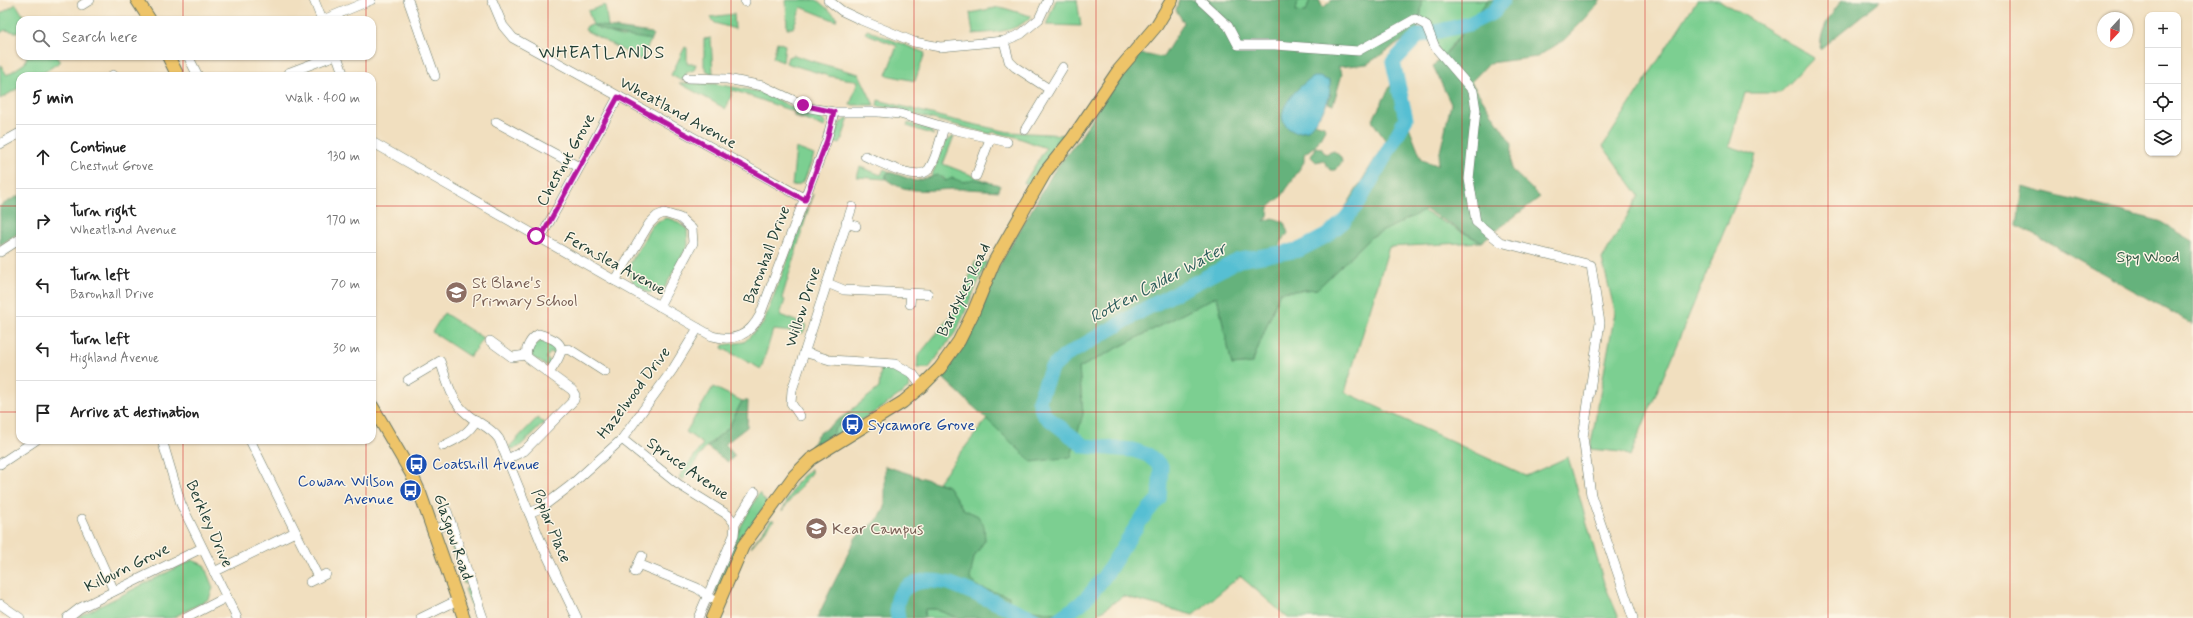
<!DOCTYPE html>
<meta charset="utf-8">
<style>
body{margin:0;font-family:Mynerve,sans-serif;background:#f2f2f2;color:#222}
.controls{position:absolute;right:12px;top:12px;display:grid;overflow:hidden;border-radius:8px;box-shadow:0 1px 3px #0004}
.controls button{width:36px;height:36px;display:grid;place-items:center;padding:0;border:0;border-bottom:1px solid #e0e0e0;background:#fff;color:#222;font:20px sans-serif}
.compass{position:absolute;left:2097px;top:12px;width:36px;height:36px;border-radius:50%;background:#fff;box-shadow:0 1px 3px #0004;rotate:202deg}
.stop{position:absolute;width:12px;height:12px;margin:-9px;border:3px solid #b5179e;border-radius:50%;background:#fff}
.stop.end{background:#b5179e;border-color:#fff;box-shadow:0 1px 4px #0008}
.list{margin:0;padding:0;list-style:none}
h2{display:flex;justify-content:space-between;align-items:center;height:52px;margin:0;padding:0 16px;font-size:17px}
h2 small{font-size:13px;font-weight:400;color:#767676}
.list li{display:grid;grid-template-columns:26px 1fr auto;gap:12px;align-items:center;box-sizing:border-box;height:64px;padding:0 16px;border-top:1px solid #e0e0e0}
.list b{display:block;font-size:15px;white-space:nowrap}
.list p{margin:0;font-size:13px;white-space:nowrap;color:#767676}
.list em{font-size:13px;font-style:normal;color:#767676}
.icon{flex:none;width:22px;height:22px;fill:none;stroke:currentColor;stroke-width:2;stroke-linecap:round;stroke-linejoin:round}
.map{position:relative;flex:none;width:2193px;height:618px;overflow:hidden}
.search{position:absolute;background:#fff;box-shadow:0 1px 3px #0004;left:16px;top:16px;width:360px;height:44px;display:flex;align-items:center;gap:10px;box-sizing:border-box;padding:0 14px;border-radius:12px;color:#767676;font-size:15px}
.panel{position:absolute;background:#fff;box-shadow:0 1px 3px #0004;left:16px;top:72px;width:360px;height:372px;border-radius:12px}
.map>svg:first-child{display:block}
.green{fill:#7ccf91;stroke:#4e8662}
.forest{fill:#65b27b;stroke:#427858}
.water{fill:#56bfd3;stroke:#3a7e84}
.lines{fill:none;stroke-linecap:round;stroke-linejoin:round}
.river{stroke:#56bfd3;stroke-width:15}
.minor-casing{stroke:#687665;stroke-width:10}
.major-casing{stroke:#687665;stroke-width:14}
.minor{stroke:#fff;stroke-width:9}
.major{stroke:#eec469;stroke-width:12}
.route{stroke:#b5179e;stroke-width:5}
.grid{fill:none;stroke:#d62828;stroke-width:1;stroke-opacity:0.55}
.labels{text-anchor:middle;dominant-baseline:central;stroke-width:3;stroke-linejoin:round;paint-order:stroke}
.street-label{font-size:16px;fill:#1f3d34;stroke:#fcf5e5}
.park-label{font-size:16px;fill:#325a47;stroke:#fcf5e5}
.education-label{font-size:16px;fill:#785e54;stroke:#fcf5e5;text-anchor:start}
.transit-label{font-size:16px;fill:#164399;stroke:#fcf5e5;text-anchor:start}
.water-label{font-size:17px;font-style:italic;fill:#2d5e5c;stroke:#fcf5e5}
.quarter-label{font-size:18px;letter-spacing:1px;fill:#1f3d34;stroke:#fcf5e5}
</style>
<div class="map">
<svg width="2193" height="618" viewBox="0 0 2193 618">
<rect width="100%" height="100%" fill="#fcf5e5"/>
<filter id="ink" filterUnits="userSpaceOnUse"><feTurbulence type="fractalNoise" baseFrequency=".025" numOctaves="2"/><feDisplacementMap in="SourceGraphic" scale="8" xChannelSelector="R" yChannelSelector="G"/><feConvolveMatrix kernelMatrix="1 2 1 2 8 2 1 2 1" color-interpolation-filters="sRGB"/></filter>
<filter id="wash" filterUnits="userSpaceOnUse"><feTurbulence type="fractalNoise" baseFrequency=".012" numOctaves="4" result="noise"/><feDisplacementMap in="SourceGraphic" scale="16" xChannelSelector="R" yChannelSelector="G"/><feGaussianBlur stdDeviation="0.9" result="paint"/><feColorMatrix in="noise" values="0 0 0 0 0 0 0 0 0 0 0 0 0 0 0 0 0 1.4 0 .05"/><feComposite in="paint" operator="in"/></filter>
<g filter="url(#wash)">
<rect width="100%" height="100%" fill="#f1dfbf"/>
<g class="green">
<path d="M786,0H817L837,17L836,21L801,7L793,28H787Z"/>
<path d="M1056,0H1077L1081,26L1046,25Z"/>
<path d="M1298,0H1310L1306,12L1296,11Z"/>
<path d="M1421,0H1488L1443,56L1421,20Z"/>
<path d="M1697,0H1719L1814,58L1780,93H1745L1729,146L1756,155L1630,456L1621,452L1590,449L1615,312L1602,259L1639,196L1603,146Z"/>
<path d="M16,4L26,20H20V33L5,30L0,33V14Z"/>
<path d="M605,5L608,27L594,26L622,37L632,36L651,40L641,60L585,30L587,26L593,25L588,11Z"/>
<path d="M1000,7L1031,16C1016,33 994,32 973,34L970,13Z"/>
<path d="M734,14L735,29L715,23L710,17Z"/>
<path d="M867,30L925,53L915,81L886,75L897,46L865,33Z"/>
<path d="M711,38L713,74L707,71L704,66V39Z"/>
<path d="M777,42L785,45L783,62L773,58Z"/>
<path d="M685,47L687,48V64H696L694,70L686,73V80H680L671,75Z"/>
<path d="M794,55L818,63L859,74L874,105H850L858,81L829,76L786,63L788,57Z"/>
<path d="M27,56H56L60,62L38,76H20V87L0,99V64L7,75L25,63Z"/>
<path d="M679,83L716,84L760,92L801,111L819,116L826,124L825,127L794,116L795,112L733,90L726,109Z"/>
<path d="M878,100L954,120L1009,132L1068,135L1037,172L1031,184L1024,183L1046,148L1016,137L992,132L991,134L901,111V109L877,106Z"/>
<path d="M849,118L840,144L833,142L840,123Z"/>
<path d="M908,123L929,129L934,135L907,126Z"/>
<path d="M954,136L943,164L989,182L946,181L943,177H931L946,142Z"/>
<path d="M796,148L814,155L804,181L798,185L792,186Z"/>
<path d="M860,167L881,175L884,169L890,172L886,174V179L857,177Z"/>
<path d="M813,194L782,298L785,300L780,315L806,325L803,333L773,330L761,369L722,348L723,345L744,342L763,324Z"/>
<path d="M1423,211L1481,242L1389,247L1345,392L1526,476L1568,457L1604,583L1619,618H1288L1240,576L1193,615L1123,596L1092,618H1053L1055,613L1025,609L1009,602L1008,596L980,588L969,579L974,557L985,540L978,516L963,509L948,486L938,482L987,419L1032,462L1083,414L1079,368L1217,296L1232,365L1252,363L1280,292L1317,289L1371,237Z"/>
<path d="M666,218L674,220L687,229L688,245L664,289L648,293L634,284L627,269L651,227L656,222Z"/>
<path d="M975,262H987L957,330L929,368H917L918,356L958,307Z"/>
<path d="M444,313L483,338L470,357L432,332Z"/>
<path d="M541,341L556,348L557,356L551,352L546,358L552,363L547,366L532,357V347Z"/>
<path d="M881,367C892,367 903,369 910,380L909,388L878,410L834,436V430L850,415L849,412L879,388Z"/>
<path d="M713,387L742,401L729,427L706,447L683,480L679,477L703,444L686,432Z"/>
<path d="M537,418L544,423L519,447L513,449L509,447Z"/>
<path d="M811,469V473L782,511L796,483Z"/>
<path d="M759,493L767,503L745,535L717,593L714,592L740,528Z"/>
<path d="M771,520H774L751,547Z"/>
<path d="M447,532L450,533L466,583L464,584Z"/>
<path d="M192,560L204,565L213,588L209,599L172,618H76Z"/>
<path d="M469,588L479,618H476L465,589Z"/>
<path d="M925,609H934L958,618H924Z"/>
</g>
<g class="forest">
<path d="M1179,0H1298L1296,11L1306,12L1310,0H1319L1323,8L1332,0H1421L1422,6L1417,31L1367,64L1338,67L1342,74L1333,105L1328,103L1331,94L1282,116L1285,125L1296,132L1307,130L1314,123L1324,126L1325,129L1316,145L1304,154V162L1282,196L1269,207L1268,216L1264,221L1273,218L1284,222L1288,233L1280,244V253L1322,246L1386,141L1372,121L1392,83L1422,160L1437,165L1451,104L1433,66L1449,50L1488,0H1601L1585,19L1564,40L1537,57L1489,63L1471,82L1512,144L1511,169L1540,197L1481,242L1426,210L1371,237L1317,289L1280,292L1252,363L1232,365L1217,296L1079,368L1083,414L1071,457L1032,462L942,377L972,332L999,266L1054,171L1082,135L1103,100L1139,54L1163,57L1184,23L1176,10Z"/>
<path d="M1842,0H1881L1820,49C1821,27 1829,17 1842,0Z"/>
<path d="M593,25L652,33L653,35L651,40C631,36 610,36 593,25Z"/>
<path d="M1315,147L1321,148L1325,154L1334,151L1341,157L1342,162L1335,170H1330L1323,160L1316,162L1311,157Z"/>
<path d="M890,172L916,181L938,175L946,181L952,178L964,182L973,179L1000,185L999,191C986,190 972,189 958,189C934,189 907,196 886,179V174Z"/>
<path d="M2022,186L2159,221L2193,241V324L2017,225Z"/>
<path d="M20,195V232L0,245V206Z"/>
<path d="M742,401H748L747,427L725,444L735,456L728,462L707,447L729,427Z"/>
<path d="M849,412L850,415L834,430V436L809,452L817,435Z"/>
<path d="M885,466L948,486L963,509L978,516L984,526L985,540L974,557L970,579L980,588L1009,596V602L1025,609L1056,613L1053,618H958L935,609H925L924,618H817L856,537L879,518L885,508Z"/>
</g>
<path class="water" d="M1313,77H1319L1330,81C1331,104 1322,113 1308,130L1295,132C1265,119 1296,87 1313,77Z"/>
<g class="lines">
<g class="river">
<path d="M898,618C891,584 919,577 947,583C956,585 965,590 973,593C993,601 1013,610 1033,618"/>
<path d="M1060,618C1067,613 1074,609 1080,604C1113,575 1127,530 1159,499L1161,466L1148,455L1133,450L1084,446L1043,414L1039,400L1051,369L1065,356L1145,309L1239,260L1299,250L1326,236L1343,222L1359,202L1406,119L1393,62L1418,36L1469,24L1494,12L1503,0"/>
</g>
</g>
</g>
<g filter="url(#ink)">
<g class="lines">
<defs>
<g id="minor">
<path d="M314,0L322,20"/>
<path d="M408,0L435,76"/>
<path d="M492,0L503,26L513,38L805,199"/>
<path d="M745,0V2"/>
<path d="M828,0L842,11L861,20L914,42L940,47L1004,41L1021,34L1039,19L1048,0"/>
<path d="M1200,0L1228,26L1238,45H1275L1358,51L1415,19L1426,25L1435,47L1473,91L1476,110L1469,179L1476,222L1500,242L1591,265L1600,323L1583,437L1591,495L1633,618"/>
<path d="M82,5L90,0"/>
<path d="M323,20L371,0"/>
<path d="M1004,41L1009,61L1015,67L1049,89"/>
<path d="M188,56L198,76"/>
<path d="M337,56L344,76"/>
<path d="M288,73L333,56"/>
<path d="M113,75L114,76"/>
<path d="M687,78L727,79L763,86L810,108L834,112H878L900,114L944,127L1007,142"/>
<path d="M496,122L579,167"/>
<path d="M1025,130L1063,67"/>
<path d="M372,142L712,336C734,342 749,336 760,315L827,140L834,112"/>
<path d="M0,144L20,133"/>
<path d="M865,156C880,162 918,183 929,169C937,158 940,140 944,127"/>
<path d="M976,176L990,139"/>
<path d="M846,223L856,226"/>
<path d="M540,239L618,97"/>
<path d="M0,252L20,239"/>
<path d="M615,281L649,224L657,216L664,213L680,218L692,229L693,243L659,306"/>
<path d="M827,283L844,290L928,294"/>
<path d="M910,304L911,293"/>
<path d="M490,341L512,357L526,355"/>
<path d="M563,350L569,349L605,372"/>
<path d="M804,352L830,360L895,364L913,374L922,386"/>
<path d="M408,380L440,361C447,380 451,401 467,414C478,424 490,426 499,439L543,547L577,618"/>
<path d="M800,416L791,403L792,390L852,207"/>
<path d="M622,439L678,484L728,515L735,524"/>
<path d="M162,440L181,504L237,618"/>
<path d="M250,440L318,577"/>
<path d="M443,446C457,439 469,434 476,420"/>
<path d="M507,459L524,451L574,400L575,395L572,390L528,358C523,350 531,338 539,334C570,343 563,352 549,373"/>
<path d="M0,464L36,440"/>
<path d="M447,511L483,618"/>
<path d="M529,513L541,508L570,486L622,439L673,369L698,328"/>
<path d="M82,519L114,591"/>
<path d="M434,529L451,524"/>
<path d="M638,564L697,588L711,598"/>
<path d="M214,572L295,532"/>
<path d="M635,572L642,556"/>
<path d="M310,582L326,574"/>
<path d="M0,604L20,618"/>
<path d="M67,618L80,608L202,548"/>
<path d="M186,618L227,597"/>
<path d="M421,618L458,600"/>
<path d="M698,618L734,535L735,524L755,492"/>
</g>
<g id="major">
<path d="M137,0L150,20"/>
<path d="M168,56L178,76"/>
<path d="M372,406L411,473L420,493L464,618"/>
<path d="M712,618L743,546L794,476L811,459L903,402L922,386L940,368L959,341L973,313L994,262L1046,171L1072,139L1118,71L1157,25L1172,0"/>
</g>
</defs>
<use href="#minor" class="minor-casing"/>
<use href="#major" class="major-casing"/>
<use href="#minor" class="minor"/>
<use href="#major" class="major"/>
</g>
</g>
<g class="lines" filter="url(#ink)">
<path class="route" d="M536,236L540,239L618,97L805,200L827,140L834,112L803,105"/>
</g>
<path class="grid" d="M183,0V20M366,0V20M548,0V618M731,0V618M914,0V618M1096,0V618M1279,0V618M1462,0V618M1645,0V618M1828,0V618M2010,0V618M183,56V76M366,56V76M0,206H20M372,206H2193M0,412H20M372,412H2193M183,440V618M366,440V618"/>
<defs>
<symbol id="school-disc" viewBox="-11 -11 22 22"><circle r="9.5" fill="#8d6e63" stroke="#fcf5e5"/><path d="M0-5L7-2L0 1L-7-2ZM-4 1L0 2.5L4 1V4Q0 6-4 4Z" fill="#fff"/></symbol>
<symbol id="bus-disc" viewBox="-11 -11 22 22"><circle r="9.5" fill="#1a4fb4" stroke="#fcf5e5"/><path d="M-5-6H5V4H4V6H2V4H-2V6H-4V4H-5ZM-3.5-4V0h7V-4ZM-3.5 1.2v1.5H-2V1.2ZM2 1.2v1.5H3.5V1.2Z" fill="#fff"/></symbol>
</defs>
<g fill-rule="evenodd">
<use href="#school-disc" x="444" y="280" width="25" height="25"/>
<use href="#bus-disc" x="840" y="412" width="25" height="25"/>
<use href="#bus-disc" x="404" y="452" width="25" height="25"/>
<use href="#bus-disc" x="398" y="478" width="25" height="25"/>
<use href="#school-disc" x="804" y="516" width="25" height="25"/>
</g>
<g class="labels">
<g class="street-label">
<text transform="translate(678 113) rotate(29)">Wheatland Avenue</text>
<text transform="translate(566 160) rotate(-61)">Chestnut Grove</text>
<text transform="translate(767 255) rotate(-69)">Baronhall Drive</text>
<text transform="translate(615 264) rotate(29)">Fernslea Avenue</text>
<text transform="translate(964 290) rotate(-64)">Bardykes Road</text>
<text transform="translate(803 307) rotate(-72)">Willow Drive</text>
<text transform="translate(634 393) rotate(-53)">Hazelwood Drive</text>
<text transform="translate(688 469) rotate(35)">Spruce Avenue</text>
<text transform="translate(209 524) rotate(66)">Berkley Drive</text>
<text transform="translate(551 526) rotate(67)">Poplar Place</text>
<text transform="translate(453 537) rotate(71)">Glasgow Road</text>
<text transform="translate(127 568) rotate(-26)">Kilburn Grove</text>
</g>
<g class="park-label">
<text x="2148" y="257">Spy Wood</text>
</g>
<g class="education-label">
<text x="472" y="283">St Blane's<tspan x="472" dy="18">Primary School</tspan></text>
<text x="832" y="529">Kear Campus</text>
</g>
<g class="transit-label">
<text x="868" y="425">Sycamore Grove</text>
<text x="432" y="464">Coatshill Avenue</text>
<text x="394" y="481" text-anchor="end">Cowan Wilson<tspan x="394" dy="18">Avenue</tspan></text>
</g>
<g class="water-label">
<text transform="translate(1158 283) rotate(-28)">Rotten Calder Water</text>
</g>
<g class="quarter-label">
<text x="602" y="53">WHEATLANDS</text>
</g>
</g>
</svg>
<div class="controls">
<button>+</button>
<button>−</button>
<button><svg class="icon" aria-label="locate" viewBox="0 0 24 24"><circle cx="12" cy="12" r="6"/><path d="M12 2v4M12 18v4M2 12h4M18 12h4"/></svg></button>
<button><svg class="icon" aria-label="layers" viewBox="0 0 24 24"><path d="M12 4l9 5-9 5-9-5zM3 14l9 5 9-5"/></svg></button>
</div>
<svg class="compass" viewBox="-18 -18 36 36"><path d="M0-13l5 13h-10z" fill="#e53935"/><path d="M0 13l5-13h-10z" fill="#767676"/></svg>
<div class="stop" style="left:536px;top:236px"></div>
<div class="stop end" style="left:803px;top:105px"></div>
<div class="search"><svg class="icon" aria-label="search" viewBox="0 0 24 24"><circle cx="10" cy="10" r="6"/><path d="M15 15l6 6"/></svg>Search here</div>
<section class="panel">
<h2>5 min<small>Walk · 400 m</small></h2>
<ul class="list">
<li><svg class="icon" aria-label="ahead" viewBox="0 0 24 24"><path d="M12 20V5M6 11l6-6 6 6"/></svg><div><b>Continue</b><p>Chestnut Grove</p></div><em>130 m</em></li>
<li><svg class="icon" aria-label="right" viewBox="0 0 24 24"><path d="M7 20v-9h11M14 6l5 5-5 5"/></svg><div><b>Turn right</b><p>Wheatland Avenue</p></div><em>170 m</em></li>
<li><svg class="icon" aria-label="left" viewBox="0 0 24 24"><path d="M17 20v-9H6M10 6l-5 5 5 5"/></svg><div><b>Turn left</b><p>Baronhall Drive</p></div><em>70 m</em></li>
<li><svg class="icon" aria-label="left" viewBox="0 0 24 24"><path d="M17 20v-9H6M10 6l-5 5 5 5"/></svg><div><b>Turn left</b><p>Highland Avenue</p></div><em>30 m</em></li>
<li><svg class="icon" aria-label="arrive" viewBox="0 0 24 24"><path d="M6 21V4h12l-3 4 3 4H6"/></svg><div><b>Arrive at destination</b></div></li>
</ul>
</section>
</div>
